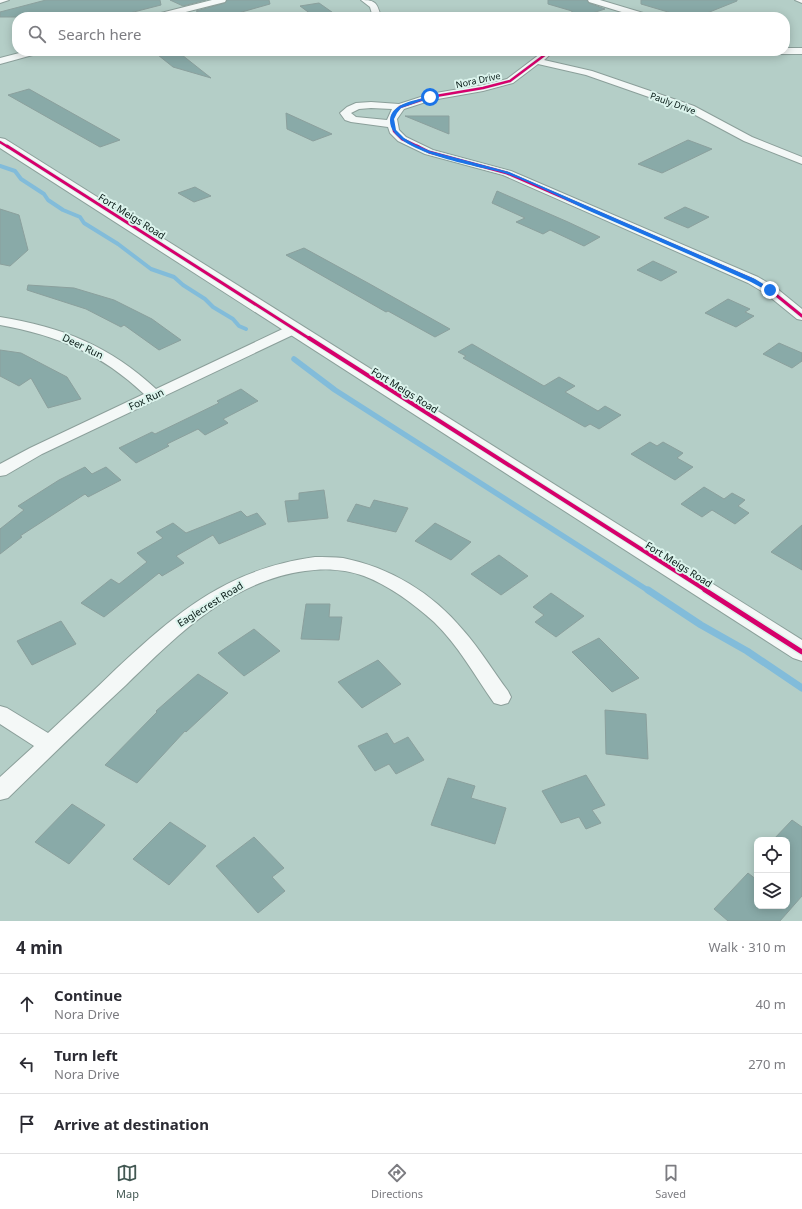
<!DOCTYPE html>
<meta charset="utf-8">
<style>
body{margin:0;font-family:"Noto Sans",sans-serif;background:#f7f7f7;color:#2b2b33}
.controls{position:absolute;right:12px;bottom:12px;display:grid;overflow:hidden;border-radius:8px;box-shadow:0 2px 10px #0003}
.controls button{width:36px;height:36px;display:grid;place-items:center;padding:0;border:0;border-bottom:1px solid #e1e1e2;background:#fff;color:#2b2b33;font:20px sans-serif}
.stop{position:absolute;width:12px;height:12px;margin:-9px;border:3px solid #1a73e8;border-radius:50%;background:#fff}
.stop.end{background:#1a73e8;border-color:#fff;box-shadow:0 1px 4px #0008}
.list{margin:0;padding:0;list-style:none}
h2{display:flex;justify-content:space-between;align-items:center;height:52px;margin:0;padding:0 16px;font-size:17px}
h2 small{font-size:13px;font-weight:400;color:#7c7c81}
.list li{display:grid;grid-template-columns:26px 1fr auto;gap:12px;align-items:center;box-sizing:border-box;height:60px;padding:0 16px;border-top:1px solid #e1e1e2}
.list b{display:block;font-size:15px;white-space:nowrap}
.list p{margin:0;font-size:13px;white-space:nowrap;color:#7c7c81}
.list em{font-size:13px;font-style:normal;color:#7c7c81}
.icon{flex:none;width:22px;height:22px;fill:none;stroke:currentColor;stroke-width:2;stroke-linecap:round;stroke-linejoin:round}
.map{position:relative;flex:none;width:802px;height:921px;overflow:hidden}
.search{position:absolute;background:#fff;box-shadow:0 2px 10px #0003;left:12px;right:12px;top:12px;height:44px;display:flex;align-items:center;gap:10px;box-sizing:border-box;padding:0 14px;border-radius:16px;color:#7c7c81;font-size:15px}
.sheet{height:232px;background:#fff}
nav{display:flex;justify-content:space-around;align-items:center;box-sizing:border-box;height:56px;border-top:1px solid #e1e1e2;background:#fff;font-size:11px;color:#7c7c81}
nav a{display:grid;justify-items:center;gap:2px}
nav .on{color:#435853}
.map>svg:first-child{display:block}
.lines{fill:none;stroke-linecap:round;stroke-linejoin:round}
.stream-far2{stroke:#82bcda;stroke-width:4}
.stream-far1{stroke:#82bcda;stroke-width:5.5}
.stream{stroke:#82bcda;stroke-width:7}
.building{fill:#89aaa8;stroke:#8ba09d}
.minor-casing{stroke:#8b9f9a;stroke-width:2}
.tertiary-casing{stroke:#8b9f9a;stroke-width:2}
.minor{fill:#f4f8f7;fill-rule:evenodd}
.tertiary{fill:#f4f8f7;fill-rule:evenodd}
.cycleway-far3-casing{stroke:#dcf4ed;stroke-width:4}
.cycleway-far2-casing{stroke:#dcf4ed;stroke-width:5}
.cycleway-far1-casing{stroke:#dcf4ed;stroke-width:6}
.cycleway-casing{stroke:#dcf4ed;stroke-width:8}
.cycleway-far3{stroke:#d6006c;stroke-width:2.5}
.cycleway-far2{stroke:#d6006c;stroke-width:3}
.cycleway-far1{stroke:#d6006c;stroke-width:4}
.cycleway{stroke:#d6006c;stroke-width:5}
.route{fill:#1a73e8}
.labels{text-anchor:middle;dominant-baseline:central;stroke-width:4;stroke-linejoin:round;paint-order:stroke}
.far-street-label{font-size:9px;fill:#061814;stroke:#dcf4ed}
.street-label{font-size:10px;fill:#061814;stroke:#dcf4ed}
</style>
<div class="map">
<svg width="802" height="921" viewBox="0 0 802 921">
<rect width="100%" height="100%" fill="#b4cec7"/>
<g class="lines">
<path class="stream-far2" d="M0,166L15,171L21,179L44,194L48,200L63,210L80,217L84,223L118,244L151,269L174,277L183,285L205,299L213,307L233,319L239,326L246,329"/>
<path class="stream-far1" d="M294,359L335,390L649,591"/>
<path class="stream" d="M648,590L701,625L747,651L802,688"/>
</g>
<g class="building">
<path d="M46,0H160L161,5L114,17H0V12Z"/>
<path d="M170,0H206L183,6Z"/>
<path d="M227,0H269L270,4L224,17H211L196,11L225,3Z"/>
<path d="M548,0H587L589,3L605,9L586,15L581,14L571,17L572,11L548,4Z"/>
<path d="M641,0H737V1L697,17H685L641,4Z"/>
<path d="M319,3L339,17H315L300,6Z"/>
<path d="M153,51H177L211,78L173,67Z"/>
<path d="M29,89L120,140L100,147L8,95Z"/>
<path d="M286,113L332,134L313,141L287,129Z"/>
<path d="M405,116H449V134Z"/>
<path d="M688,140L712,149L662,173L638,164Z"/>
<path d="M195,187L211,196L194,202L178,193Z"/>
<path d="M497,191L568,222L600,237L584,246L550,230L543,234L516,222L525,218L492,203Z"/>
<path d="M685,207L709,217L688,228L664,218Z"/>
<path d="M0,209L19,215L28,250L10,266L0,264Z"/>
<path d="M304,248L368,283L450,329L435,337L388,311L386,312L286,255Z"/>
<path d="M653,261L677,272L661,281L637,270Z"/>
<path d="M28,285L74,288L114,300L152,319L181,340L159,350L124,325L121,327L86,309L27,290Z"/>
<path d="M728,299L750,309L745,312L754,316L736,327L705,313Z"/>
<path d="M779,343L802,353V361L792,368L763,354Z"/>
<path d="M472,344L544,386L559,377L575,386L565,392L598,411L605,406L621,415L599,429L590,424L585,427L463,358L466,356L458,352Z"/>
<path d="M0,350L21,353L67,377L81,399L48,408L31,378L19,386L0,376Z"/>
<path d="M241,389L258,401L223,419L228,423L205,435L198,429L167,444L169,446L136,463L119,448L152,432L155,434L219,403L217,401Z"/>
<path d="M650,442L657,446L663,442L683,453L677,458L693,467L675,480L631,454Z"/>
<path d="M85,467L92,474L106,467L121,480L88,497L85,494L20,536L22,537L0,554V529L24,510L18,506L59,480Z"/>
<path d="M704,487L724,499L732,493L745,500L738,506L749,513L735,524L712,510L702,517L681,504Z"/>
<path d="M324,490L328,518L288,522L285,501L299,500V493Z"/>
<path d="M374,500L408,508L396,532L347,521L356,504L370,508Z"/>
<path d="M241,511L247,517L257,513L266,524L219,544L213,535L176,556L184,563L162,576L159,573L104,617L81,603L111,579L119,584L147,562L137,553L163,538L156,532L173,523L186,533Z"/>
<path d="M435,523L471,542L451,560L415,541Z"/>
<path d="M802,525V570L771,552Z"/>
<path d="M499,555L528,576L501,595L471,574Z"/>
<path d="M551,593L584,616L556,637L535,622L544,615L533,607Z"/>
<path d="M306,604H330L329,617H342L339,640L301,639Z"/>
<path d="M61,621L76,644L32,665L17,641Z"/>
<path d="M254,629L280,651L244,676L218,653Z"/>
<path d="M599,638L639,678L612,692L572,652Z"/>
<path d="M378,660L401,684L362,708L338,682Z"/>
<path d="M198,674L228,693L186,732L185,731L137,783L105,765L157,712L156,711Z"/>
<path d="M605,710L646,714L648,759L606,754Z"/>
<path d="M387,733L394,744L408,737L424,760L396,774L389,764L375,771L358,746Z"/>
<path d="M586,775L605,805L592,810L601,823L586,829L579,817L561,823L542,791Z"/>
<path d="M448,778L475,786L471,798L506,808L495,844L431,825Z"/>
<path d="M72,804L105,825L69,864L35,842Z"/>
<path d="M792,820L802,827V896L780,921H728L714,909L748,873L757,880V906H787V840H773Z"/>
<path d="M170,822L206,846L169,885L133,859Z"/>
<path d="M254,837L284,868L272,877L285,891L258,913L216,866Z"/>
</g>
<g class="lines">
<defs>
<g id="minor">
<path d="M0,0H9L0,3Z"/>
<path d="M212,0H226L225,2L166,17H152L153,15Z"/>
<path d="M361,0C376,0 377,3 381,17H373L370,7Z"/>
<path d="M588,0H600L650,15L651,17H638L589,2Z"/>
<path d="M795,0H802V3Z"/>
<path d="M785,48H802V54H769L765,51H785Z"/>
<path d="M27,51H41L40,53L0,64V58Z"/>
<path d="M544,51H554L544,60L592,71L694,106L752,137L802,157V164L744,141L686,110L586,75L538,64L513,83L483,91L432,100L404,109L397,119L399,130L406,137L433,150L511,171L758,277L775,287L802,309V320L797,319L765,293L748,283L503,175L425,154L398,141L390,133L388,127L351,122L345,120L340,113L347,107L356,103L371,102L399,104L430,94L483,85L507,79ZM371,108L392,109L387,120L356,117L351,113L359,109Z"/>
<path d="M0,317C62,327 110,346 156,389L289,326L294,325L299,326L301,329L299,332L42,454L6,475L0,476V464L30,448L144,394C102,354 57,335 0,325Z"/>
<path d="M315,557C324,557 334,557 343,558C389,567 433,593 463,630C480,649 493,671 508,691L511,697L508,703L501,705L494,703C475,676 458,645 434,622C414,604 390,586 364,576C345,569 324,568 305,571C231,581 177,635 126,685C86,722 47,760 8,798L0,800V777L34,746L0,724V706L7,708L48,733C70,712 94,691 116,669C178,611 228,569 315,557Z"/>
</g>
<path id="tertiary" d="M0,138L5,139L802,640V661L793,658L0,148Z"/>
</defs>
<use href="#minor" class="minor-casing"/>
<use href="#tertiary" class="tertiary-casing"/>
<use href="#minor" class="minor"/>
<use href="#tertiary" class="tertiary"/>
<defs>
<g id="cycleway-far3">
<path d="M0,142L8,147"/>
<path d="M419,147L402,139L394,131L392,119L395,112L400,107L430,97L483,88L510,81L550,51"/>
</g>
<g id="cycleway-far2">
<path d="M7,146L310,339"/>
<path d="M417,146L429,152L507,173L753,280L770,290L802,316"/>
</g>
<path id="cycleway-far1" d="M309,338L707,591"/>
<path id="cycleway" d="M705,590L802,652"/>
</defs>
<use href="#cycleway-far3" class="cycleway-far3-casing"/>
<use href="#cycleway-far2" class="cycleway-far2-casing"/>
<use href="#cycleway-far1" class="cycleway-far1-casing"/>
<use href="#cycleway" class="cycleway-casing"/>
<use href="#cycleway-far3" class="cycleway-far3"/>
<use href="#cycleway-far2" class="cycleway-far2"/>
<use href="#cycleway-far1" class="cycleway-far1"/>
<use href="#cycleway" class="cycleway"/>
</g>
<path class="route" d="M429,97H432L401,108L397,113L394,119L396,130L404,138L414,144L430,151L509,172L755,279L773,290L768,291L751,282C696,257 640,233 585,209C559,197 531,182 504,173C480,166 389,153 390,120C391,103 417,100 429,97Z"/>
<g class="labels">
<g class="far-street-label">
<text transform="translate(478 80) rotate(-12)">Nora Drive</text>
<text transform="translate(673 103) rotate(20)">Pauly Drive</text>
</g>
<g class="street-label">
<text transform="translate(132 216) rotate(32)">Fort Meigs Road</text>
<text transform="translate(83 346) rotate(26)">Deer Run</text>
<text transform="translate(405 390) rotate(32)">Fort Meigs Road</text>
<text transform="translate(146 399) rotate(-25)">Fox Run</text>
<text transform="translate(679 564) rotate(32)">Fort Meigs Road</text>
<text transform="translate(210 604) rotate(-32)">Eaglecrest Road</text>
</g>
</g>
</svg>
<div class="controls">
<button><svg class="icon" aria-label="locate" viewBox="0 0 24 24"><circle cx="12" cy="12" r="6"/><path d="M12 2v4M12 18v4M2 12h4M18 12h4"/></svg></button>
<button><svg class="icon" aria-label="layers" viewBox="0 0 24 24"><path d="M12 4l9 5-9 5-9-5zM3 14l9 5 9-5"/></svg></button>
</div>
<div class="stop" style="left:430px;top:97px"></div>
<div class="stop end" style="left:770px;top:290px"></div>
<div class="search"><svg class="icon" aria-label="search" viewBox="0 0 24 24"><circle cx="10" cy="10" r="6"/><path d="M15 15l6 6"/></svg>Search here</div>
</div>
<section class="sheet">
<h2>4 min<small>Walk · 310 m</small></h2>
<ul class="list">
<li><svg class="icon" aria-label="ahead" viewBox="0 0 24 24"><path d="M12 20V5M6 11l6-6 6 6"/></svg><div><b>Continue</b><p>Nora Drive</p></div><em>40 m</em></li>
<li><svg class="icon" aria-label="left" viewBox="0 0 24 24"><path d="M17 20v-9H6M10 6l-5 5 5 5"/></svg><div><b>Turn left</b><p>Nora Drive</p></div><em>270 m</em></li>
<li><svg class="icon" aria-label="arrive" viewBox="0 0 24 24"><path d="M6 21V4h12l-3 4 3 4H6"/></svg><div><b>Arrive at destination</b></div></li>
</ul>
</section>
<nav>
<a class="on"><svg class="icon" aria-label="map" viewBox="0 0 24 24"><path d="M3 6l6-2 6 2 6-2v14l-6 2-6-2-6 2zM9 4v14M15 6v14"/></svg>Map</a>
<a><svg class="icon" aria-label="directions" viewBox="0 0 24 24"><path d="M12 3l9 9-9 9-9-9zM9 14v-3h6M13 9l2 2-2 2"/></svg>Directions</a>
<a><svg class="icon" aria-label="saved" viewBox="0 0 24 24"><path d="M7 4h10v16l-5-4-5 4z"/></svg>Saved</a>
</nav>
